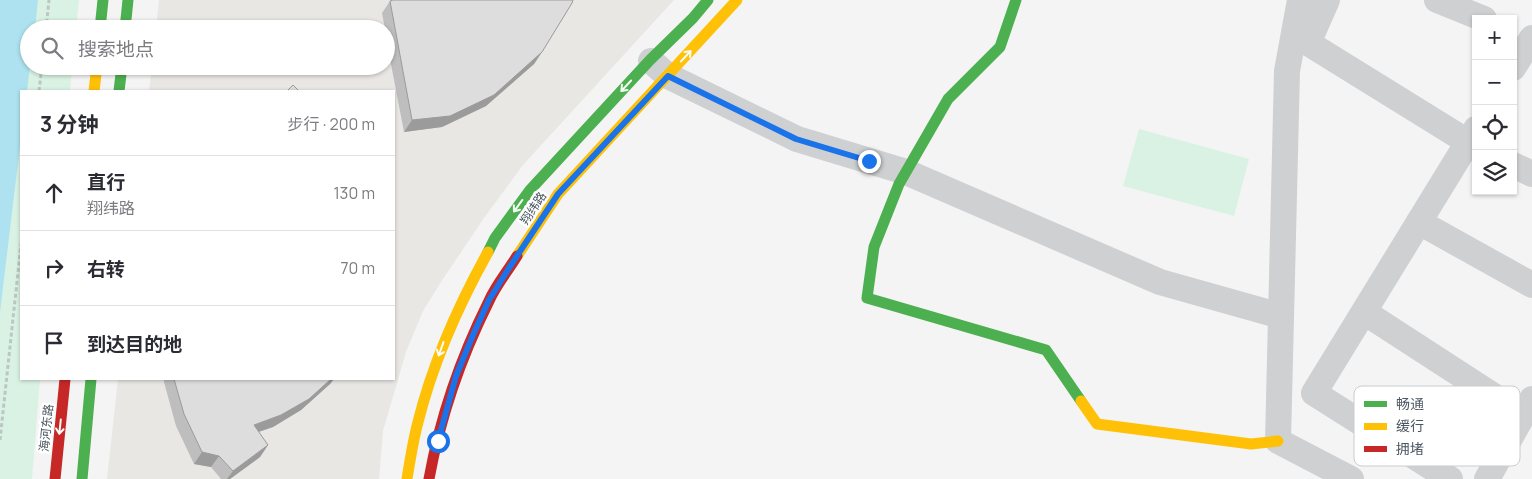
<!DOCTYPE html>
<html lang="zh">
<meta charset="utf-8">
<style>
body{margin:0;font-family:Manrope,"Noto Sans SC",sans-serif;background:#f7f7f7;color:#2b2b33}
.controls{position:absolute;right:15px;top:15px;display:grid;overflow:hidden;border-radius:0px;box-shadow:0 1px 4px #0004}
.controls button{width:45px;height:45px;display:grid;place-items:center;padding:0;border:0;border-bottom:1px solid #e1e1e2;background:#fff;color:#2b2b33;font:25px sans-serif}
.stop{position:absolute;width:15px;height:15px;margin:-11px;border:4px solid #1a73e8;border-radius:50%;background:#fff}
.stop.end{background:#1a73e8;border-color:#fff;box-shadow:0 1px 5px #0008}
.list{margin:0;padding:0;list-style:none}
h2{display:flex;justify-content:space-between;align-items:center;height:65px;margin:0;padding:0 20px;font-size:21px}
h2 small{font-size:16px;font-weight:400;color:#7c7c81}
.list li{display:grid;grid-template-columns:32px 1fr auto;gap:15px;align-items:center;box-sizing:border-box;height:75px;padding:0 20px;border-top:1px solid #e1e1e2}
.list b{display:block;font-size:19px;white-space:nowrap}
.list p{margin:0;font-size:16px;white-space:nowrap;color:#7c7c81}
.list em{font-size:16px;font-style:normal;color:#7c7c81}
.icon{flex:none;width:28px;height:28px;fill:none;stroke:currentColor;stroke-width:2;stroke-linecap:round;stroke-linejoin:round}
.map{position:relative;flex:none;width:1532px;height:479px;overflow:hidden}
.search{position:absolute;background:#fff;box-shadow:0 1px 4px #0004;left:20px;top:20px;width:375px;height:55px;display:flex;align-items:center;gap:12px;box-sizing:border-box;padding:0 18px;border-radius:28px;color:#7c7c81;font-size:19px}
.panel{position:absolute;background:#fff;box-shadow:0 1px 4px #0004;left:20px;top:90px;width:375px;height:290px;border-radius:0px}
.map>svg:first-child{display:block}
.commercial{fill:#e8e7e3}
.green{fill:#d9f2e3}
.water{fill:#aee2f0}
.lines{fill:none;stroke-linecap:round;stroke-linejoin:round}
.path{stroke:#bcc7c4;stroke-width:3;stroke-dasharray:4 2.5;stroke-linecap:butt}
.street{stroke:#ced0d2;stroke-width:26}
.fast{stroke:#4caf50;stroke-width:11}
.slow{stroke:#ffc107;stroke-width:11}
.jam{stroke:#c62828;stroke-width:11}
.wall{fill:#bebebf}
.shaded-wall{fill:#9b9b9b}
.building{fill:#ddddde;stroke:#9b9b9b}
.oneway{stroke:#f6fbf6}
.route{stroke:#1a73e8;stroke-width:6}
.labels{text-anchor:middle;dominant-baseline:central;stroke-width:5;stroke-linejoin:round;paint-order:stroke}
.street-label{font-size:12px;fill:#4a5661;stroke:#fff}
.key{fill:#fff;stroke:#c9ccd0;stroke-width:1}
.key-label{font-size:14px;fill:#4a5661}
</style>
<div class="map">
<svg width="1532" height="479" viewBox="0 0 1532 479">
<rect width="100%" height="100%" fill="#f4f4f4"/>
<path class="commercial" d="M159,0H674L523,165L484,218L441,282L423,311L406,352L383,431L379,479H107L118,379H394V91H149L152,66H386V29H156Z"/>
<g class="green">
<path d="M0,0H79L76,29H29V66H72L70,91H21V379H40L32,479H0Z"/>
<path d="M1139,129L1249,159L1234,216L1123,186Z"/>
</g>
<path class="water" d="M0,0H38L35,29H29V66H30L27,91H21V138L0,312Z"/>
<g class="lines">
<g class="path">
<path d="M46,29L49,0"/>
<path d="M39,91L42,66"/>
<path d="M0,440L21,244"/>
</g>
<g class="street">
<path d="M1300,0L1287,71L1278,441L1351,479"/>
<path d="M1327,0L1308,43L1476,147"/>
<path d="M1437,0L1484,19"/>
<path d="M651,61L668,76L797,139L906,172L1160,282L1281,316"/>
<path d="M1513,68L1532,38"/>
<path d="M1513,165L1532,174"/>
<path d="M1419,222L1532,285"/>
<path d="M1364,312L1523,415"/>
<path d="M1450,479L1314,393L1476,129"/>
<path d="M1487,479L1532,399"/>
</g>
<g class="fast">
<path d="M1016,0L1000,47L948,99L899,184L874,247L867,298L1046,350L1081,401"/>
<path d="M100,29L103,0"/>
<path d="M125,29L128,0"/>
<path d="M119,91L122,66"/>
<path d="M488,252L495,238L530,190L650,60L693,18L708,0"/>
<path d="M82,479L91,379"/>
</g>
<g class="slow">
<path d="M94,91L97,66"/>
<path d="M517,256L558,194L737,0"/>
<path d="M1081,401L1097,424L1251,444L1278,441"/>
<path d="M407,479C410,460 413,441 418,422C433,362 458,306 488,252"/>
</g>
<g class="jam">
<path d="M55,479L65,379"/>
<path d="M429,479C440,418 461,357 489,301C496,285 508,271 517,256"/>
</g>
</g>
<g class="wall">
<path d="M390,1L542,52L534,64L486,106L442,127L404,132L386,38V29H385L382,13Z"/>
<path d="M164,379H334L330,384L301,410L273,427L259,432L268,445L260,457L230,479H221L211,467L194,464L176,426L164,382Z"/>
</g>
<g class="shaded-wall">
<path d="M542,52L534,64L486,106L442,127L404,132L412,120Z"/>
<path d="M331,379H334L330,384L301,410L273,427L246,436L254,425Z"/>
<path d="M268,445L260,457L230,479H227L233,471Z"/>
<path d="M202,452L219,456L211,467L194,464Z"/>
</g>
<g class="building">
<path d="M393,0H573L572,3L542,52L494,95L450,116L412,120L390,1Z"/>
<path d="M293,85L299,91H287Z"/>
<path d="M174,379H331L309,399L281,415L254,425L268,445L233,471L219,456L202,452L184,414Z"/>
</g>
<defs><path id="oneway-shaft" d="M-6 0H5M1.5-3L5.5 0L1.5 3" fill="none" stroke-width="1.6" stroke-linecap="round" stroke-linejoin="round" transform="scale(1.25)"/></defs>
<g class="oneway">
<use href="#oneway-shaft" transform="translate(686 56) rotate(-47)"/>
<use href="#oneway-shaft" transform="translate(626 86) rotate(133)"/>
<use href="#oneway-shaft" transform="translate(518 206) rotate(126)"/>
<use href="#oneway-shaft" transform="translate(441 349) rotate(110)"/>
<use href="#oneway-shaft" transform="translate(60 427) rotate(96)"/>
</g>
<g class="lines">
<path class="route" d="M438,441L456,376L473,335L489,300L509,268L558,194L668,76L796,139L869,161"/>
</g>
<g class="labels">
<g class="street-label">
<text transform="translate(533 208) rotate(-56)">翔纬路</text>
<text transform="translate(46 428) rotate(-84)">海河东路</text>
</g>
</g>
<rect x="1354" y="386" width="166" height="80" rx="8" class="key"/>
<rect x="1364" y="401" width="23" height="6" fill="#4caf50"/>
<rect x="1364" y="423" width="23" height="7" fill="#ffc107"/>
<rect x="1364" y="446" width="23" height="6" fill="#c62828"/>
<g class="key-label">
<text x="1396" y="409">畅通</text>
<text x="1396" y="431">缓行</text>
<text x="1396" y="454">拥堵</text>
</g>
</svg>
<div class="controls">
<button>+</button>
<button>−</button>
<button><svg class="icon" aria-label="locate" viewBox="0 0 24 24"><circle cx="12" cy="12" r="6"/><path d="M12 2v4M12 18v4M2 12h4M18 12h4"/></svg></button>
<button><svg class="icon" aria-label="layers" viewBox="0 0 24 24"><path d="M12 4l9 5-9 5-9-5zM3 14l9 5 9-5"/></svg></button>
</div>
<div class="stop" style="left:438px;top:441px"></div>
<div class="stop end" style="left:869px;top:161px"></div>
<div class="search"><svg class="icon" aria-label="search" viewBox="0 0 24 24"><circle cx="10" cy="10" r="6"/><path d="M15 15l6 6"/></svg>搜索地点</div>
<section class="panel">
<h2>3 分钟<small>步行 · 200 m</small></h2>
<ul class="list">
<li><svg class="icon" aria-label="ahead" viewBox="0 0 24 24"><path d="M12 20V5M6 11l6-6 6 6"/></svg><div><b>直行</b><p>翔纬路</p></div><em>130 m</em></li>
<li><svg class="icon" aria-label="right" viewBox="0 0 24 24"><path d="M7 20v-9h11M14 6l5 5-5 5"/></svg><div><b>右转</b></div><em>70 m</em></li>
<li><svg class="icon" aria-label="arrive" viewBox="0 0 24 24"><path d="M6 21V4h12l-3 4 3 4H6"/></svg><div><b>到达目的地</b></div></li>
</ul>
</section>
</div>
